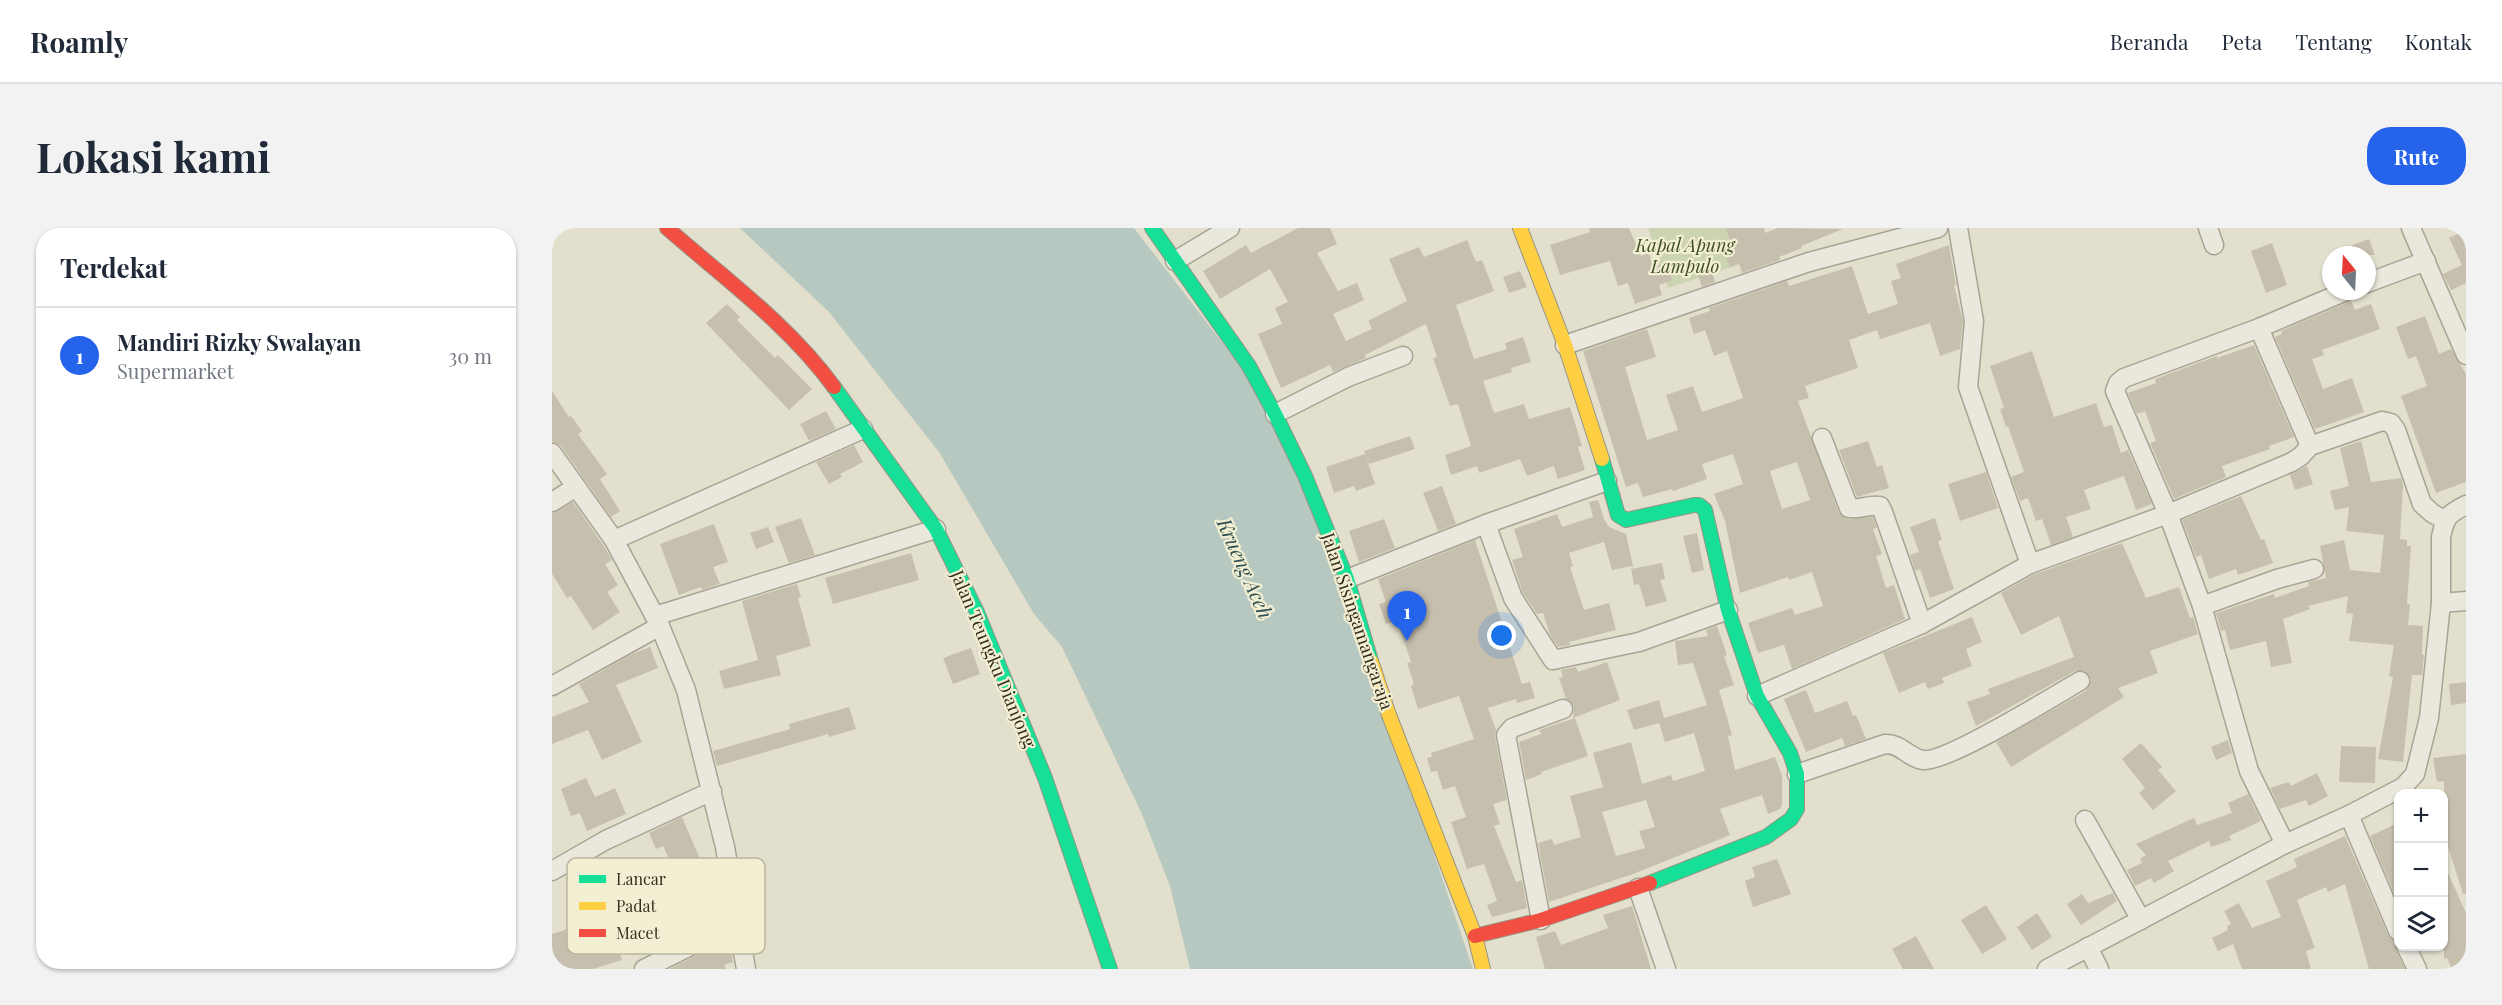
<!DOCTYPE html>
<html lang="id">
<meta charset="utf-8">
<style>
body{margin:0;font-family:"Playfair Display",serif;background:#f2f2f3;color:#1f2937}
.controls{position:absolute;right:18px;bottom:18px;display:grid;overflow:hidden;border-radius:12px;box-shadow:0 2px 4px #0004}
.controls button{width:54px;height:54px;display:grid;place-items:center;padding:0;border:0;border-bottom:2px solid #e0e1e3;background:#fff;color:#1f2937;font:30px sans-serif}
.compass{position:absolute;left:1770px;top:18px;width:54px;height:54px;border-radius:50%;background:#fff;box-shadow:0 2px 4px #0004;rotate:342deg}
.you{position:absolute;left:950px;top:408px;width:21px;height:21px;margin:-15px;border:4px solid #fff;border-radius:50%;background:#1a73e8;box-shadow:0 0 0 9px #1a73e833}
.badge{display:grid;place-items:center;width:39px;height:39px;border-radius:50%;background:#2563eb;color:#fff;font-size:20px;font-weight:700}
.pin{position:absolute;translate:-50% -50px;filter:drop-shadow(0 2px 3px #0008)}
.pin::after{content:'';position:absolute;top:32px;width:21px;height:18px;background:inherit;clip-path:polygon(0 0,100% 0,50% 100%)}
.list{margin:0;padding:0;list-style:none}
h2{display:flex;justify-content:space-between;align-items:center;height:78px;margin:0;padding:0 24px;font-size:26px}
h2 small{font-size:20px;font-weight:400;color:#747a83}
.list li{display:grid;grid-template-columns:39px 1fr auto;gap:18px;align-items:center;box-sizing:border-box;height:96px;padding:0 24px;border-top:2px solid #e0e1e3}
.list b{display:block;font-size:22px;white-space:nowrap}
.list p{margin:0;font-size:20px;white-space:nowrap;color:#747a83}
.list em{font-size:20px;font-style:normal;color:#747a83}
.icon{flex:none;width:33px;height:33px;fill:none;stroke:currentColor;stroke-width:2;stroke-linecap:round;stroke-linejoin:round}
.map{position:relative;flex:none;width:1914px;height:741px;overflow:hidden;border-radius:24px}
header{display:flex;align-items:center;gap:36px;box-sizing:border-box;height:84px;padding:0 30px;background:#fff;border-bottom:2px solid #e0e1e3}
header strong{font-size:28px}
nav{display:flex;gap:33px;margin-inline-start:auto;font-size:21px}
.intro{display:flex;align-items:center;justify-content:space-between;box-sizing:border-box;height:144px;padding:0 36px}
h1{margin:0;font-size:42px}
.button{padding:15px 27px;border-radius:24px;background:#2563eb;color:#fff;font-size:21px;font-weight:700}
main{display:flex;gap:36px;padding:0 36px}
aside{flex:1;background:#fff;border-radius:24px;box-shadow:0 2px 4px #0004}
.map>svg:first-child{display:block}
.green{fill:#ccd3b0}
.water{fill:#b7c8c0}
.building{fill:#c6bfae;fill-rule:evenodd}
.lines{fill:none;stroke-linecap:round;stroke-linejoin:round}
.street-casing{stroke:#a7a495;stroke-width:21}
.fast-casing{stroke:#979486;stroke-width:16}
.slow-casing{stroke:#979486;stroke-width:16}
.jam-casing{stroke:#979486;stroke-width:16}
.street{stroke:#eae8dd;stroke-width:18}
.fast{stroke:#16e098;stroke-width:14}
.slow{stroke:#ffcf43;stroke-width:14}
.jam{stroke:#f24e42;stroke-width:14}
.labels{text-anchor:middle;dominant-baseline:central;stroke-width:4.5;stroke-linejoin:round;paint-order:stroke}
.park-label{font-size:18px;font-style:italic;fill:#3f5026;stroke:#f3efd3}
.street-label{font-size:18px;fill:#352e1f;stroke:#f3efd3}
.water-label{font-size:20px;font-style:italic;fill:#2f5054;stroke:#f3efd3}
.key{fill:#f3efd3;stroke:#bab59d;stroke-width:1.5}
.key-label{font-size:16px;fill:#352e1f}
</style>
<header>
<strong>Roamly</strong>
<nav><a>Beranda</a><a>Peta</a><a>Tentang</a><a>Kontak</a></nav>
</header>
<div class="intro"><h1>Lokasi kami</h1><a class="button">Rute</a></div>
<main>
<aside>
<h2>Terdekat<small></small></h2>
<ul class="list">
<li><span class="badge">1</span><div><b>Mandiri Rizky Swalayan</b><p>Supermarket</p></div><em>30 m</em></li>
</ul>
</aside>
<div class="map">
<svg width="1914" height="741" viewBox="0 0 1914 741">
<rect width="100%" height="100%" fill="#e2e0cd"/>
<path class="green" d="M1096,0H1210L1219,26L1116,60Z"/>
<path class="water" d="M188,0H582L706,161L786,343L921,741H638L618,658L589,584L510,419L482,386L387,224L277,84Z"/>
<g class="building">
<path d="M746,0H778L785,16L765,25L786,63L805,55L812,72L781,86L794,113L820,101L816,93L855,73L837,31L867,19L872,29L915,12L924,34L930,32L942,63L904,77L922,131L955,121L953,115L971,109L979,134L959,140L960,144L931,153L942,185L972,176L977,191L1018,179L1030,218L1026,219L1033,242L1006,251L1002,238L975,248L968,231L927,245L925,238L899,247L893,227L919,218L906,176L898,178L881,130L885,129L874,96L813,127L814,130L781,144L778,137L729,160L706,106L730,96L723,80L736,74L718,41L668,71L651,43L694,17L699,25Z"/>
<path d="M1037,0H1077L1089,28L1097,25L1101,39L1115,34L1120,52L1107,57L1110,67L1083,76L1076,55L1066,58L1058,33L1008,47L998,17L1038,4Z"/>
<path d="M1174,0H1212L1213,5L1226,0L1291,1L1249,18L1250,20L1227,29L1228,32L1190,45L1187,35L1178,39L1172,24L1181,20Z"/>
<path d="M1914,2V55L1899,62L1891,46L1910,37L1897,10Z"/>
<path d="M1817,11L1823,27H1779V25Z"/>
<path d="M1720,15L1735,57L1714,65L1699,23Z"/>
<path d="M1397,17L1404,57H1402L1411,93L1408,121L1388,128L1378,95L1328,111L1325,102L1297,112L1306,140L1253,158L1257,170L1246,173L1287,285L1296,291L1321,289L1325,300L1321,301L1330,326L1324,328L1334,360L1342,357L1353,391L1240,441L1232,417L1206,425L1196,395L1240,380L1243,387L1271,378L1260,344L1237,352L1236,349L1188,365L1173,293L1162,266L1191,256L1181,226L1150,236L1155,251L1121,263L1120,261L1091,269L1086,255L1074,259L1031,123L1095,101L1104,129L1073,139L1095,212L1126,202L1114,167L1141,158L1150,184L1191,170L1175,123L1162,128L1153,102L1142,106L1137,90L1158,83L1157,80L1235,53L1237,58L1300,38L1316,86L1346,76L1339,53L1349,50L1344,36ZM1245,234L1258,272L1230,281L1218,243Z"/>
<path d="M1159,40L1163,54L1150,59L1145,44Z"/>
<path d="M968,43L975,59L957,65L951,49Z"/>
<path d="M1799,73L1803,82L1819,76L1828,101L1770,122L1772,127L1760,131L1771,161L1800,150L1812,184L1763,201L1723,109L1730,106L1729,103Z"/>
<path d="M175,76L188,89L185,92L223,130L226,127L260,161L237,182L154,95Z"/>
<path d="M1873,88L1887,126L1899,121L1914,146V254L1884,265L1849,168L1875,158L1864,128L1856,131L1844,99Z"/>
<path d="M1702,117L1742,209L1717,218L1718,221L1670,238L1674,249L1622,271L1598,215L1604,213L1593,183L1585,186L1576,165L1604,155L1603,151L1665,128V130Z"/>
<path d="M1480,123L1502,189L1544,175L1552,199L1560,197L1569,225L1576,222L1600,276L1584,282L1572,248L1532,262L1539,281L1514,289L1521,309L1499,317L1490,291L1484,293L1476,270L1468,273L1459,249L1472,244L1456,198L1454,199L1448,181L1452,180L1438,138Z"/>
<path d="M0,163L17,189L19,188L30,203L26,206L55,246L48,251L68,283L59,289L9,218L0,214Z"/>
<path d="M274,183L284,201L257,213L248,196Z"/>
<path d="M858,208L863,221L817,236L812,223Z"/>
<path d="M1316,213L1325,239L1330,237L1337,260L1305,269L1287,222Z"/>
<path d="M1809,213L1819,254L1849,250L1851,257L1848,311L1855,312V318H1859L1855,376H1858L1856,397L1871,398L1870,427H1872L1870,447H1860L1851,534L1826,531L1841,449L1837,448L1842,417L1797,413L1801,386L1794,385L1796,368L1756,378L1758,381L1731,391L1740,435L1719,439L1714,413L1678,422L1673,402L1669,403L1664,385L1722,366L1723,370L1757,358L1756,354L1774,350L1768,318L1792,312L1798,342L1828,345L1832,307L1794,303L1797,279L1783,282L1778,263L1797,258L1788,220Z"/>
<path d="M302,217L311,234L288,246L290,249L277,256L264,234Z"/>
<path d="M813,226L823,256L804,263L802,258L782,265L774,239Z"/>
<path d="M1755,238L1761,256L1743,262L1738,247Z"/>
<path d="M1434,244L1446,280L1408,293L1396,256Z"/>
<path d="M890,258L904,296L886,303L871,265Z"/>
<path d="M1689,268L1709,312L1712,311L1721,335L1686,347L1684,341L1657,351L1649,327L1644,329L1630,292Z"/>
<path d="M1046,272L1052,291L1057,299L1074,306L1081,338L1060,342L1052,314L1017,325L1021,338L1018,339L1032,382L1057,375L1064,402L1017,414L1018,417L1006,419L998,407L991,385L985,386L971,365L960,332L971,329L962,301L1005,286L1010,299L1041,289L1037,274Z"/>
<path d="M21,274L52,318L60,332L53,336L66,357L55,364L68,384L41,402L19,368L15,370L0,346V285Z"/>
<path d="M249,290L263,327L237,335L223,299Z"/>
<path d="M1383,290L1390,312L1386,313L1402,361L1378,370L1368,341L1363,343L1358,327L1367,324L1358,299Z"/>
<path d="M832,291L843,320L807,334L797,303Z"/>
<path d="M162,296L176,334L161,339L168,356L150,362L149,359L127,367L108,316Z"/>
<path d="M216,299L222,314L204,321L198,305Z"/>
<path d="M1145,305L1152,342L1140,345L1131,308Z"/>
<path d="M923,312L970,456L978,454L983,470L965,475L964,471L936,480L944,502L943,509L955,572L941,576L948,596L942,598L964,654L970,652L975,680L940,689L935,677L945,673L932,636L915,641L899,594L914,589L903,558L891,562L885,543L879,544L875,530L880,529L879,525L922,511L907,468L866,481L859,458L862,456L855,435L859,434L845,393L834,396L827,376L834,374L826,351Z"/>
<path d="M1570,315L1594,370L1627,359L1638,390L1641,389L1646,406L1598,423L1606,445L1566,460L1572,469L1459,539L1444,514L1534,463L1539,452L1533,443H1523L1424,498L1415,474L1438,466L1436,461L1522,429L1507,388L1469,407L1449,365L1483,346Z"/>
<path d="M359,325L367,352L281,376L273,350Z"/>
<path d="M1110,335L1113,351L1108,352L1115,373L1094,379L1087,356L1082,357L1079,341Z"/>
<path d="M245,356L249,369L246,370L259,418L224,428L229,447L172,461L167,443L206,432L190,373Z"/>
<path d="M1420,389L1430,414L1414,421L1420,438L1390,450L1392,455L1376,461L1373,454L1347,465L1331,425Z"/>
<path d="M1165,398L1175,427L1172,428L1182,457L1167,462L1180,507L1176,508L1183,542L1223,529L1230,548V577L1228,581L1216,586L1210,567L1168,581L1178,607L1081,646L997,674L986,615L1000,611L1002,617L1029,609L1018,568L1051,559L1041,525L1079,514L1090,556L1119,547L1121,553L1153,543L1142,505L1113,514L1107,495L1082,502L1075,482L1107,472L1112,490L1155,477L1141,435L1126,437L1123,413L1156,408L1154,402ZM1094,572L1103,599L1087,603L1093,620L1064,628L1050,584Z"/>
<path d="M98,419L106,440L64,457L90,514L50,532L36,502L0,516V489L37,474L27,456L78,427Z"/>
<path d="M419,420L428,446L401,456L391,430Z"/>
<path d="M1055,434L1068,472L1021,490L1022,478L1014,471L1007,450L1011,449L1009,442L1024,439L1026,444Z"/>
<path d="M1914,454V475L1899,477L1897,456Z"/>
<path d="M1254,462L1263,485L1295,473L1301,488L1304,487L1314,511L1293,518L1290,510L1254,524L1232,471Z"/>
<path d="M297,479L304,501L277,509L276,506L165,538L161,523L238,501L237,496Z"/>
<path d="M1023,490L1036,528L989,544L990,546L974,552L967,514L989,506L987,502Z"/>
<path d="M1676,512L1680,525L1664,532L1659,519Z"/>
<path d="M1589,515L1610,539L1606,542L1624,563L1601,582L1587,565L1593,560L1570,531Z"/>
<path d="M1789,518L1824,519L1823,555L1787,554Z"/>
<path d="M1914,526V666H1911L1892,606V553L1885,554L1881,530Z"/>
<path d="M1765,545L1776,568L1757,578L1754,572L1728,581L1718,560L1737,554L1739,558Z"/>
<path d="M34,550L43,569L63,560L74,586L35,603L28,585L19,588L9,561Z"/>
<path d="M1696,566L1709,593L1677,608L1679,612L1659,619L1657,613L1616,633L1622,643L1602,655L1599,650L1583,658L1575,642L1590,635L1588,631L1594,627L1584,616L1642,590L1645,597L1680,585L1676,575Z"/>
<path d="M130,589L150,636L125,648L111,618L104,621L97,605Z"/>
<path d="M1846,595V675L1818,608Z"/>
<path d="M1793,608L1836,707L1844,714V722L1853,741H1817L1793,656L1776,664L1774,659L1745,672L1763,720L1754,723L1759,741H1690L1681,716L1666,723L1660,710L1676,702L1675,698L1679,696L1672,683L1687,675L1700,700L1729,689L1714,653L1745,639L1742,631Z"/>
<path d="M1225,631L1239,666L1201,679L1193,653L1203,649L1200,639Z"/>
<path d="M1892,636L1914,685V741H1900L1895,730L1892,731Z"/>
<path d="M53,642L59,660L63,659L66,669L124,654L134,689L62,708L70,732L41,741H0V706L44,692L36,669L41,668L34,649Z"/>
<path d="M1561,665L1565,673L1529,697L1515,676L1530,666L1536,675Z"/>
<path d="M1434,677L1455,711L1430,726L1409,692Z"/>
<path d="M1080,678L1099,741H993L984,709L1003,703L1009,717L1056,700L1051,687Z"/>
<path d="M1485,685L1500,709L1480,722L1465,699Z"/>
<path d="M1364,708L1382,741H1351L1340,721Z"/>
<path d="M177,711L181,734L172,737L174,741H117Z"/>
</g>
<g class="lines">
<defs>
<g id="street">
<path d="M1406,0L1422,93L1416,159L1478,336"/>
<path d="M1656,0L1662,17"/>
<path d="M1859,0L1914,127"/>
<path d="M623,33L678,0"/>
<path d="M1815,55L1874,33"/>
<path d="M1707,100L1758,218"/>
<path d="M1013,117L1257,34L1386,0"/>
<path d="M723,186L796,149L851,128"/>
<path d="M1270,210L1297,280C1308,282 1317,276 1328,278L1331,284L1370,396"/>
<path d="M0,225L62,312L108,398L134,462L173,619L194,741"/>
<path d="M0,274L24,259"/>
<path d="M934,296L961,370L1001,432L1087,414L1176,382"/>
<path d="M62,312L311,201"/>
<path d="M795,351L934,296L1055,253"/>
<path d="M1889,375L1914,373"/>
<path d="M1650,378L1725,351L1762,341"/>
<path d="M103,388L384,301"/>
<path d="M0,458L108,398"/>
<path d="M1205,468L1370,396L1478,336L1616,286L1740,234L1749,228L1758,218L1830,193L1839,195L1844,202L1870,276L1880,285L1892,292"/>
<path d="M1245,546L1333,516C1349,515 1356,530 1371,532C1394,535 1502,468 1528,453"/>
<path d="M1797,587L1846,703"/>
<path d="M1533,592L1589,692"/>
<path d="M1733,616L1697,543L1650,378L1616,286L1563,163L1566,155L1572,150L1707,100L1794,63"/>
<path d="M0,643L54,612L160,563"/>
<path d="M1086,660L1114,741"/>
<path d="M989,692L954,507L960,500L1011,481"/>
<path d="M1854,718L1865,741"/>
<path d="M1536,719L1547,741"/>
<path d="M92,741L185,695"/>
<path d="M1495,741L1733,616L1797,587L1851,559L1863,546L1877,490L1889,375V309C1893,289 1896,286 1914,277"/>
</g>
<g id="fast">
<path d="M600,0L697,138L723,186L753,248L795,351L819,433"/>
<path d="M282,159L384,301L425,384L493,550L558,741"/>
<path d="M1050,231L1066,287L1074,292L1142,277H1147L1153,282L1176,382L1205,468L1238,525L1245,546V581L1239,591L1214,609L1098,655"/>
</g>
<g id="slow">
<path d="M968,0L1013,117L1050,231"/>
<path d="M819,433L837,487L923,708L931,741"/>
</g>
<g id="jam">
<path d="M115,0C172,50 237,97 282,159"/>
<path d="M923,708L989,692L1098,655"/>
</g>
</defs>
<use href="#street" class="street-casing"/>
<use href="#fast" class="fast-casing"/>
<use href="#slow" class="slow-casing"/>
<use href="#jam" class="jam-casing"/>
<use href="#street" class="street"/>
<use href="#fast" class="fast"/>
<use href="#slow" class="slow"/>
<use href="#jam" class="jam"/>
</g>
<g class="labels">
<g class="park-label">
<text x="1133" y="17">Kapal Apung<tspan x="1133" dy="21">Lampulo</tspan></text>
</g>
<g class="street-label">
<text transform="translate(806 393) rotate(71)">Jalan Sisingamangaraja</text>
<text transform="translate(442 431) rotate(67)">Jalan Teungku Dianjong</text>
</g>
<g class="water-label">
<text transform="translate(694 340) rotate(66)">Krueng Aceh</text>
</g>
</g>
<rect x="15" y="630" width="198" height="96" rx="9" class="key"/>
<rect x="27" y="647" width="27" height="8" fill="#16e098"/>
<rect x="27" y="674" width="27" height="8" fill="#ffcf43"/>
<rect x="27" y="701" width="27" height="8" fill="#f24e42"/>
<g class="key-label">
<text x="64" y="657">Lancar</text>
<text x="64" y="684">Padat</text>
<text x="64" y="711">Macet</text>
</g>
</svg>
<div class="controls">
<button>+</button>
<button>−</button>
<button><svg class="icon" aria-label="layers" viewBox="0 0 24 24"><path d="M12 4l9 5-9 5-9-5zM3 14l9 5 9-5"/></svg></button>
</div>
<svg class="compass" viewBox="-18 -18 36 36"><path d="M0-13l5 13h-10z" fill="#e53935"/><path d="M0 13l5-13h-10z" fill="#747a83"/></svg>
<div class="you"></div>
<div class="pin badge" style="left:855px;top:413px">1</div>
</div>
</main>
